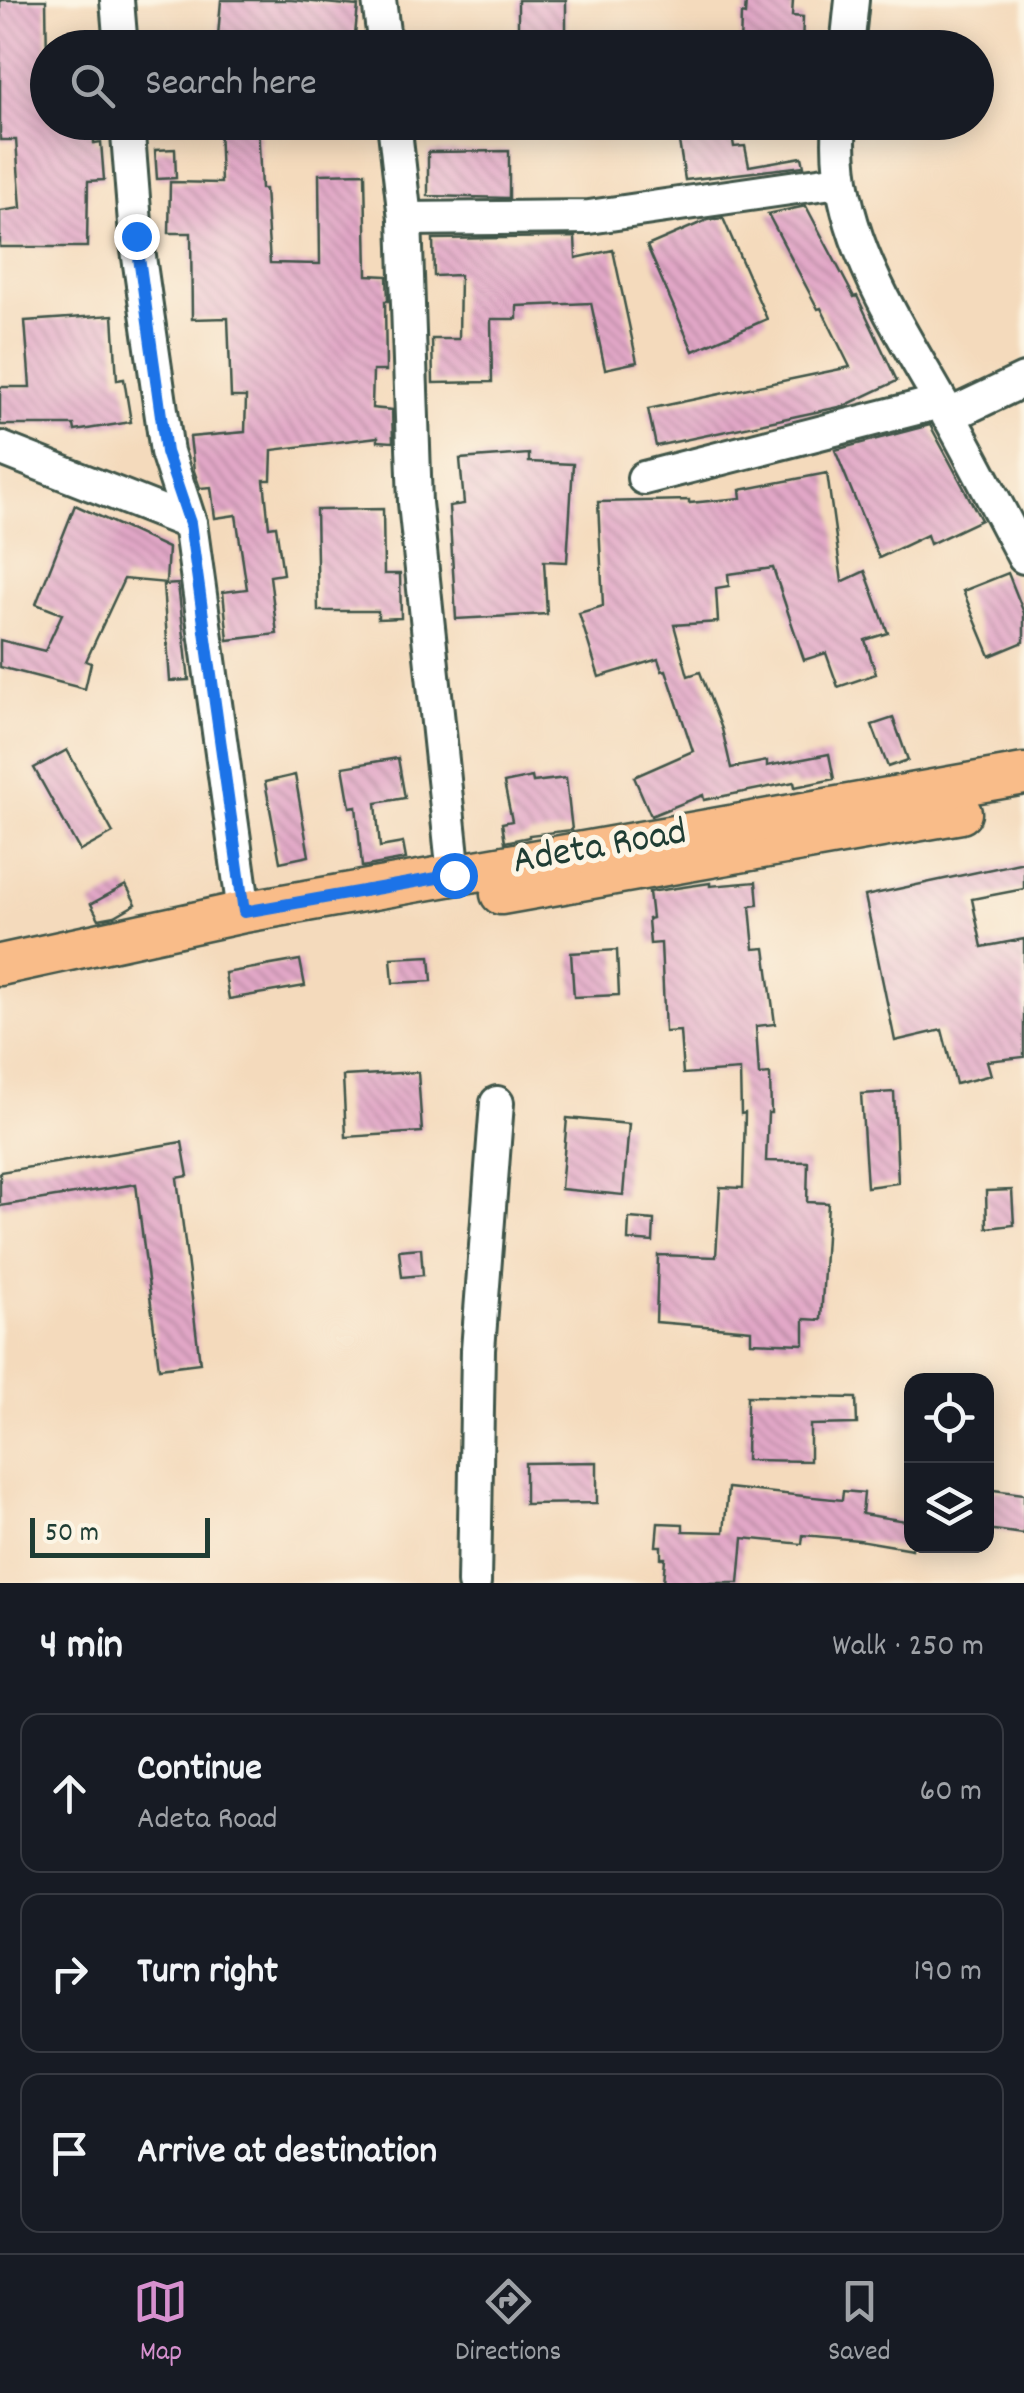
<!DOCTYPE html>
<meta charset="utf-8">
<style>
body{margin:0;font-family:Dekko,sans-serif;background:#20242c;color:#f1f3f6}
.controls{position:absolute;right:30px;bottom:30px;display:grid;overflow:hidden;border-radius:20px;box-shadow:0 5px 25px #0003}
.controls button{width:90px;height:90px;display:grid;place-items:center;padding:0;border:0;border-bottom:2px solid #363941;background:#171b24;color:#f1f3f6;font:50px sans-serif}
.scale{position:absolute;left:30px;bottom:25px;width:180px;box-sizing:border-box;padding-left:10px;border:5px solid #1f3d34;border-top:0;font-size:28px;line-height:35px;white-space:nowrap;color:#1f3d34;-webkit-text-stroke:8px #fcf5e5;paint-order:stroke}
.stop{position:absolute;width:30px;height:30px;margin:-22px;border:8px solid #1a73e8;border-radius:50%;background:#fff}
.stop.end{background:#1a73e8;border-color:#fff;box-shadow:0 2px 10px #0008}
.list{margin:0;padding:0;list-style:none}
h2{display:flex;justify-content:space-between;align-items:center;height:130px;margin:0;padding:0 40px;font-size:42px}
h2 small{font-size:32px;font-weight:400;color:#9ea1a6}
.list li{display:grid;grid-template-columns:65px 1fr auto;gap:30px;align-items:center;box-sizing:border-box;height:160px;margin:0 20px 20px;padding:0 20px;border:2px solid #363941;border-radius:20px}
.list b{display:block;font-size:38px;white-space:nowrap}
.list p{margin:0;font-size:32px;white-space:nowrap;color:#9ea1a6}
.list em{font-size:32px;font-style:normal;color:#9ea1a6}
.icon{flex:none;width:55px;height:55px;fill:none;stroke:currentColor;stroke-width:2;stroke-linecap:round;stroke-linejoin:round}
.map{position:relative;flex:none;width:1024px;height:1583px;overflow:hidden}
.search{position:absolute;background:#171b24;box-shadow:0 5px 25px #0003;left:30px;right:30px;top:30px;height:110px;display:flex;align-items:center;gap:25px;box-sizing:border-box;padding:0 35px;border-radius:55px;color:#9ea1a6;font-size:38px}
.sheet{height:670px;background:#171b24}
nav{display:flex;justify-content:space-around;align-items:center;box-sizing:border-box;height:140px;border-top:2px solid #363941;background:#171b24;font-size:28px;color:#9ea1a6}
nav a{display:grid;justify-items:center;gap:5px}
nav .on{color:#d690ce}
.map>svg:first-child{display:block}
.building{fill:url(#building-back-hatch)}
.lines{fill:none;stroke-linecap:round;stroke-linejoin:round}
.minor-casing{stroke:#3f5548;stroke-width:38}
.major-casing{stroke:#3f5548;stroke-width:45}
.minor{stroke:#fff;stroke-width:32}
.major{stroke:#f9bc89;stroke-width:40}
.route{stroke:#1a73e8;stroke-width:12}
.labels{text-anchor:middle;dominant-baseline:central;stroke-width:10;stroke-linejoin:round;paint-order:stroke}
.street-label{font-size:40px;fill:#1f3d34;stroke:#fcf5e5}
</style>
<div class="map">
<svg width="1024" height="1583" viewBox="0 0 1024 1583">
<defs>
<pattern id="building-back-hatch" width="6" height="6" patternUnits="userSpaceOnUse" patternTransform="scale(2.5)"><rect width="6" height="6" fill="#e2a7c7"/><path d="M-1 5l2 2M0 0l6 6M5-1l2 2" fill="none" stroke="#b789a2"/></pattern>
</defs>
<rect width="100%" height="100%" fill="#fcf5e5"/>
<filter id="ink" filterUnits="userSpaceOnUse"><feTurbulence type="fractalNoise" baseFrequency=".01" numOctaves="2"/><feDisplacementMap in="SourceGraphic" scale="20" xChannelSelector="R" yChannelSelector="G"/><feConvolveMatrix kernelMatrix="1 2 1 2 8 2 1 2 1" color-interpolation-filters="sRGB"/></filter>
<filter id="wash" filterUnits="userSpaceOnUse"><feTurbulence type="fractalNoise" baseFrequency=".0048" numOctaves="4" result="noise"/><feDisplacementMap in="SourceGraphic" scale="40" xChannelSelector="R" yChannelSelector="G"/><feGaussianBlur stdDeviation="2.25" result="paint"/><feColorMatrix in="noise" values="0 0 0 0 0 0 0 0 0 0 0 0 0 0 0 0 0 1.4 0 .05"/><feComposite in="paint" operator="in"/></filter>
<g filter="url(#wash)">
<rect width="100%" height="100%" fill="#f4dabc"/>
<g id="blocks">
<g class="building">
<path d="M0,0H46L48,122H93L94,143L101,142L104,180L88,181L87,247H0V211L21,208L16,140H0Z"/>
<path d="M221,0H291L358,6L354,45L260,37L259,48H217Z"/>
<path d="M518,0H566V42L518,41Z"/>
<path d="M746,0H793L792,16L803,17L802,48H740L741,14L745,15Z"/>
<path d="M219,122H258L261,189H265L270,263L320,264L319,174L365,173L367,275L387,276L388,301H385L386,371H373L372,408L392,410L393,442L378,441V437L272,450L271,480H264L269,527L276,526L283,574L270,576L277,634L228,640L223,592L247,589L236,515L215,518L211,487L200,488L194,471L190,437L245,432L246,397H231L228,318L192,319L191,233H169L170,182L221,183Z"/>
<path d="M676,122H730L734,147L745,146L749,166L802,157L804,166L685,180Z"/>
<path d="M175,149L176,178L157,179L155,150Z"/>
<path d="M509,151V198L428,196V152Z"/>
<path d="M806,206L854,297L857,296L897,381L844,406L656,446L648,409L850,367L821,308L818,309L768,214Z"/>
<path d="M723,218L767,319L693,351L647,246L707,220Z"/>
<path d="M575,237L576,258L613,250L637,362L605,369L591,303L517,306V319H491L492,382L433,383L432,339H459L460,275L434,276L433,239Z"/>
<path d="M113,315L117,380L124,379L131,422L75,431L74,425H0V387H30L25,321Z"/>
<path d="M930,425L981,520L930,544L927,535L879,558L835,450Z"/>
<path d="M529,454V462L573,464L567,562L544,561L547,614L456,619L449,506L464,504L460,459Z"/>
<path d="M827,473L842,582L865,571L888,633L865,640L876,674L838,687L826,653L804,660L773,568L728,574L729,586L716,588L718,622L674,625L688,676L700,672L722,729L731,768L767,761V766L829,754L834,779L795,787L794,782L704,800L703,795L651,816L634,777L693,751L666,670L662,671L658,659L599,677L579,613L603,606L598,502L689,500V503L741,498L740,490Z"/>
<path d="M75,505L168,548L166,583L124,579L86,661L91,663L85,689L0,667V640L45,651L62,614L36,604Z"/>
<path d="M383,509L384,574H400L401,618L378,619V611H318L316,510Z"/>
<path d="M1008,573L1024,613V642L990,656L963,591Z"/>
<path d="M178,584L189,680L170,681L163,585Z"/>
<path d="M893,718L908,760L888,767L872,725Z"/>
<path d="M67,750L113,833L80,851L34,768Z"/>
<path d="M398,758L405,798L376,803L380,847L403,843L406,859L362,867L356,806L350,807L343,767Z"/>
<path d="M295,775L309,856L280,862L265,782Z"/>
<path d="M532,777L533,782L566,778L572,830L529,835V837L505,842L502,823L512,821L504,783Z"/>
<path d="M1024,862V889L972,899L982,947L1024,939V1057L987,1061L991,1075L956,1084L942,1030L895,1041L865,896Z"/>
<path d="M756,882L758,905L750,906L754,949L765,948L775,1024L756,1026L759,1075L770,1074L771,1113H768L766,1161L808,1162L807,1202L828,1203L821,1320L804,1319V1344L751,1342V1330L656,1322L658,1255L716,1257L720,1187L743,1188L745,1113L741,1114L740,1070L683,1074L680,1031L665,1032L661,943L650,944L648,919L652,918L649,892L710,883V886Z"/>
<path d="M126,885L136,904L115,916L99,919L91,904Z"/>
<path d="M617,950L619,995L574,997L571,953Z"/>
<path d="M430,956L432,981L393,983L391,958Z"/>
<path d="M300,960L305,986L229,999L225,973Z"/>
<path d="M418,1072L422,1132L346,1137L343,1076Z"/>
<path d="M894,1092L898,1183L867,1187L861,1094Z"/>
<path d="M567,1118L629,1124L623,1195L561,1189Z"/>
<path d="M182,1142L188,1176L177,1178L200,1363L159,1368L136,1184L0,1206V1172Z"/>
<path d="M1012,1190L1014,1225L987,1228L986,1191Z"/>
<path d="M629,1218L654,1220L653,1242L628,1240Z"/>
<path d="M421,1248L423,1275L402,1277L399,1250Z"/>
<path d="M747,1396L856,1398L857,1424L810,1425V1461L746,1460Z"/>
<path d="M597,1462V1503L525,1504V1463Z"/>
<path d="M728,1488L842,1500L843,1491L864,1493L862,1514L912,1522V1549L859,1540L803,1535L802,1544L743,1538L739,1583H663L665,1558H661V1546H656L658,1523L683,1524V1531L724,1532Z"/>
<path d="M986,1489L1024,1494V1534L986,1529Z"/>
</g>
</g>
</g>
<g filter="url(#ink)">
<use href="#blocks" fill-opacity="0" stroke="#3f5548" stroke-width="2.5"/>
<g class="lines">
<defs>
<g id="minor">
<path d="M117,0L121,48"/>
<path d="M379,0L385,48"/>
<path d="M847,48L852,0"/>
<path d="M127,122L136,236L167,452L190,523L244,912"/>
<path d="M394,122L405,219L415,503L454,875"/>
<path d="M840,122C830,230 898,324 948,414C974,461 999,510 1024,557"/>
<path d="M405,219L589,217L839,181"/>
<path d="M948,416L1024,380"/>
<path d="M0,448L190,523"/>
<path d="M644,478L940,402"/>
<path d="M474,1583L478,1350L497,1103"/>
</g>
<g id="major">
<path d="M501,894L961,813"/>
<path d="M0,965L244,912L1024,774"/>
</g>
</defs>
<use href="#minor" class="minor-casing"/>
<use href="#major" class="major-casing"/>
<use href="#minor" class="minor"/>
<use href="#major" class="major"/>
</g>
</g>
<g class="lines" filter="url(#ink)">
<path class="route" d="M136,236L166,452L190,523L244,912L454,875"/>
</g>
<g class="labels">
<g class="street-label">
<text transform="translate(600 849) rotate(-10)">Adeta Road</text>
</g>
</g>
</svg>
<div class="controls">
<button><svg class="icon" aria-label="locate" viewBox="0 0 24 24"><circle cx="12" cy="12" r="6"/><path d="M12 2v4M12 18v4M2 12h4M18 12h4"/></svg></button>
<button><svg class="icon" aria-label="layers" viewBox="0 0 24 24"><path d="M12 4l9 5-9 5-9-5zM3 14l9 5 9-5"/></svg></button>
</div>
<div class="scale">50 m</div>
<div class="stop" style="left:454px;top:875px"></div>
<div class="stop end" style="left:136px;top:236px"></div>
<div class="search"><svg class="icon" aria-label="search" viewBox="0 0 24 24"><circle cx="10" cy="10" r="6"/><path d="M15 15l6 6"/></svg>Search here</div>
</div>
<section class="sheet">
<h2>4 min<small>Walk · 250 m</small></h2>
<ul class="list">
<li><svg class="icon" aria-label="ahead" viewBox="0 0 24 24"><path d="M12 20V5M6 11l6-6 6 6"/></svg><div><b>Continue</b><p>Adeta Road</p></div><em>60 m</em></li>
<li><svg class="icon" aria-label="right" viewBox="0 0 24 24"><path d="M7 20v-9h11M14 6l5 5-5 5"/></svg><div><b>Turn right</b></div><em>190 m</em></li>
<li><svg class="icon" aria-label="arrive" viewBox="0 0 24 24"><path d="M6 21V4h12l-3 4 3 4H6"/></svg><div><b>Arrive at destination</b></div></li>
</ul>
</section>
<nav>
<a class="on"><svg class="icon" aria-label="map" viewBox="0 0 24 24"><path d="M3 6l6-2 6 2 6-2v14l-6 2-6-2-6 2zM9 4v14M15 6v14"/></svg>Map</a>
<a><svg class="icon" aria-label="directions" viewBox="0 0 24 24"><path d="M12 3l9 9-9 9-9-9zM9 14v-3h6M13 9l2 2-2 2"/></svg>Directions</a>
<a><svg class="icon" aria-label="saved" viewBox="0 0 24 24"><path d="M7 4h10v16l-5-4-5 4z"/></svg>Saved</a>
</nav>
